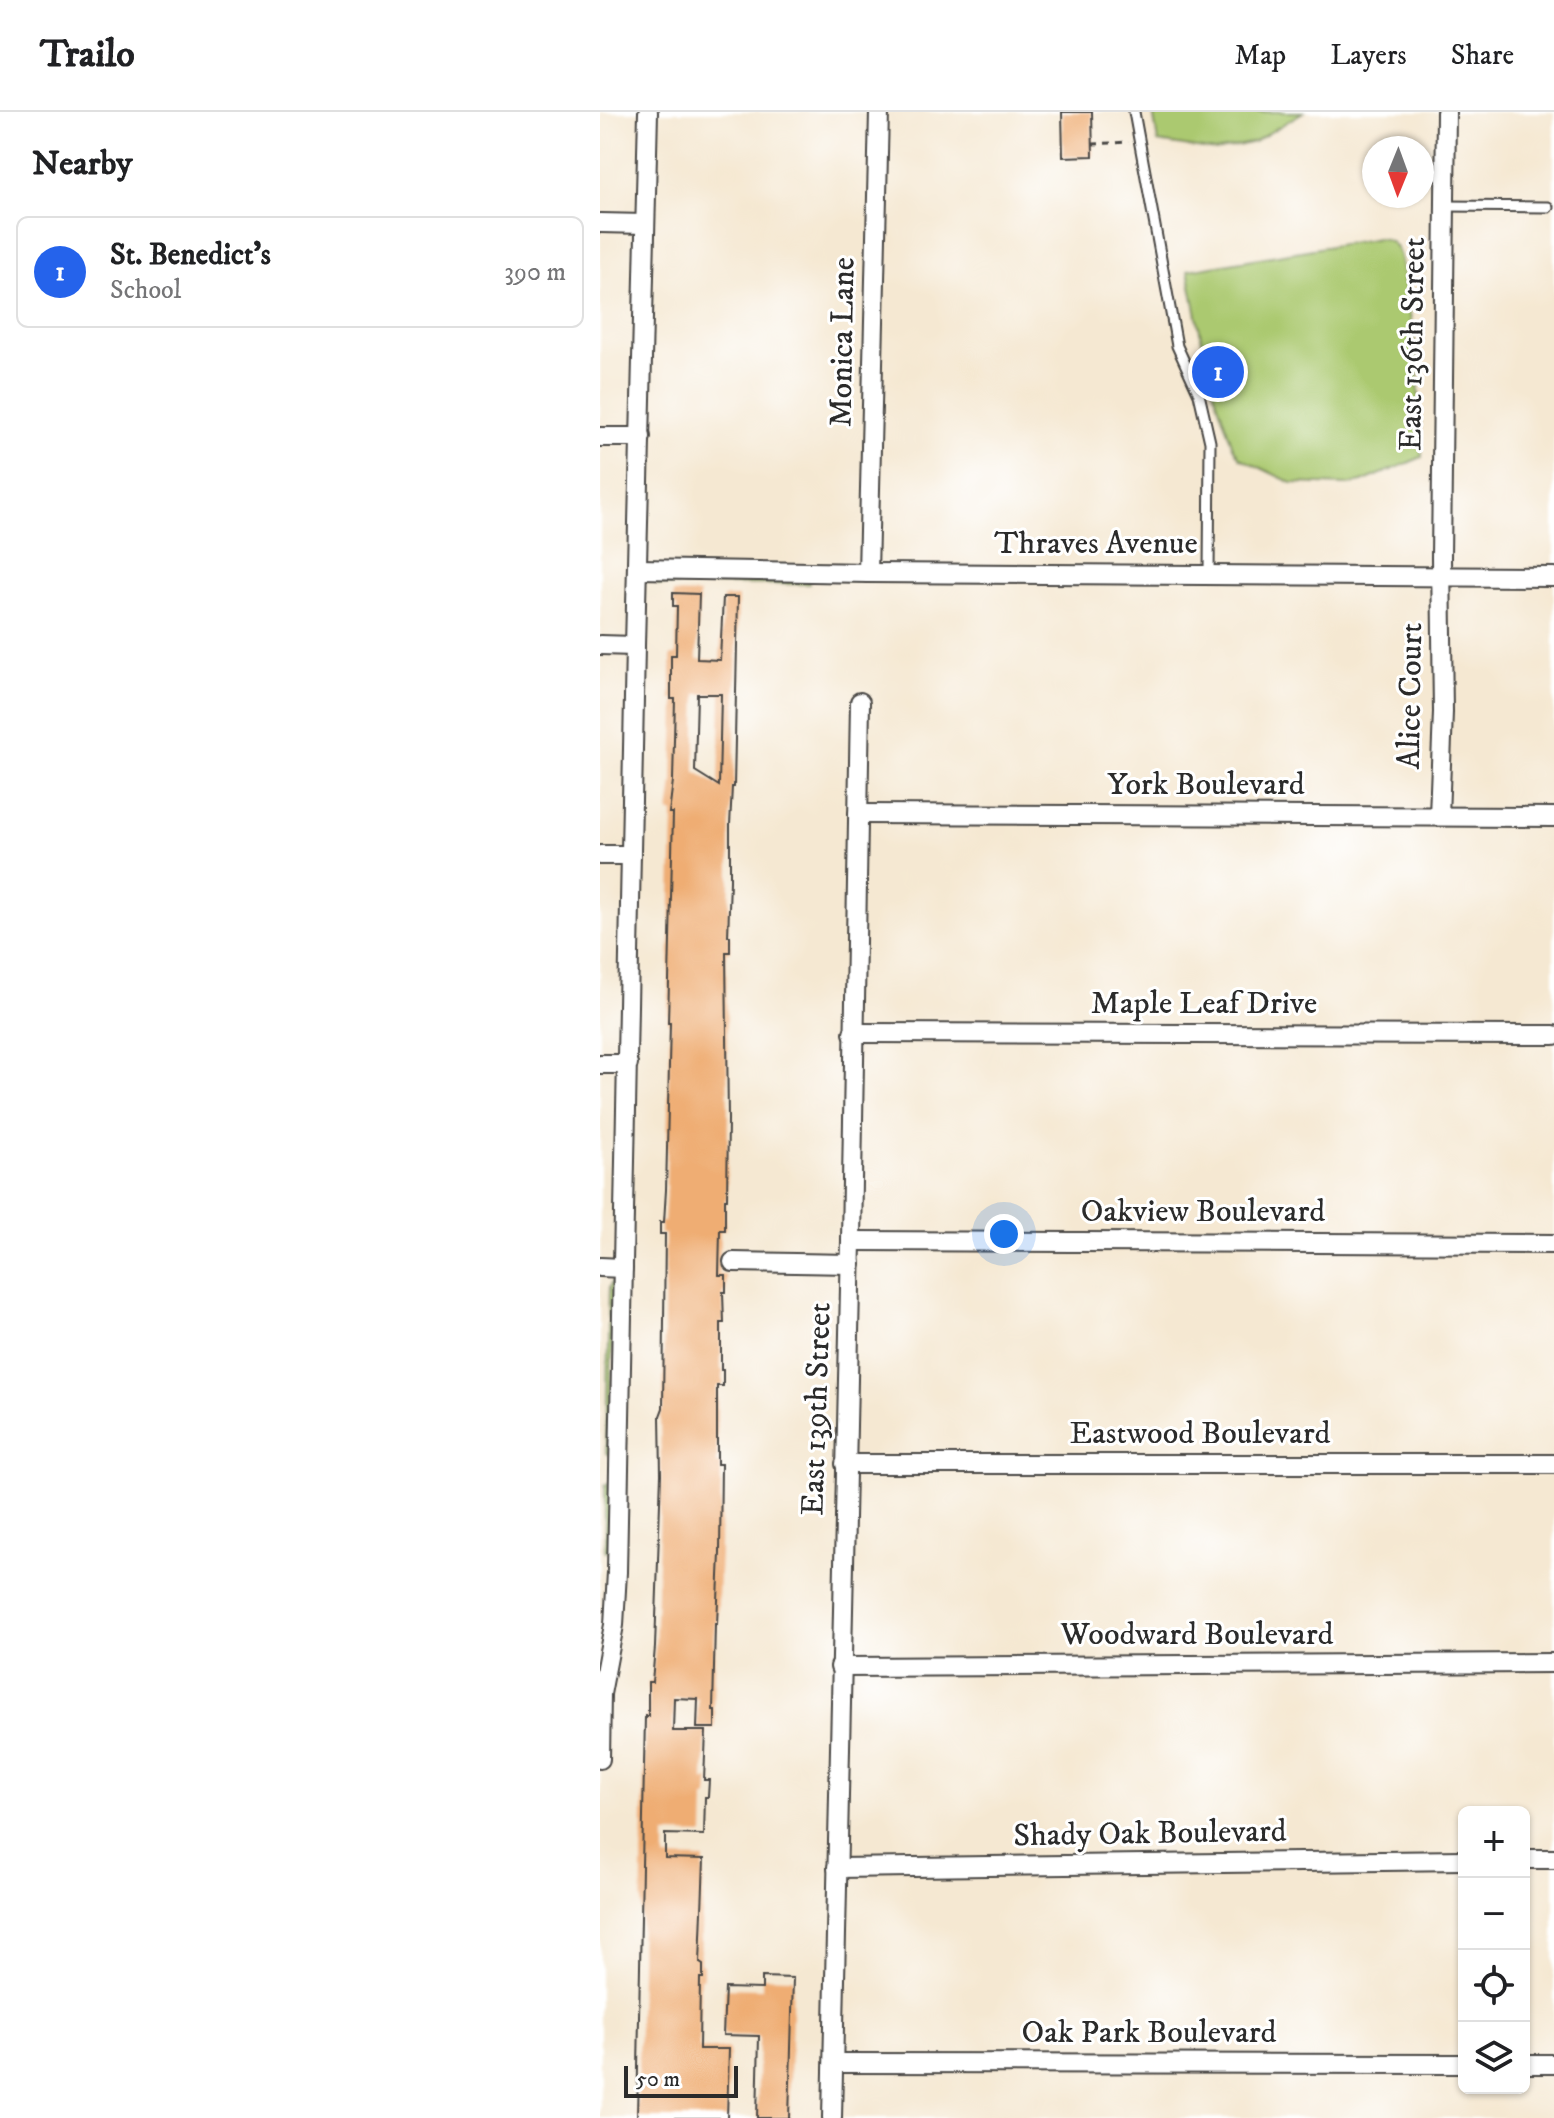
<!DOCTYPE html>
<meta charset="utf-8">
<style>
body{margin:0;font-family:"IM FELL DW Pica",serif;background:#f2f2f2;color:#202124}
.controls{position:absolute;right:24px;bottom:24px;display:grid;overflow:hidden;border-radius:12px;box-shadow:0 2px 6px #0004}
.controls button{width:72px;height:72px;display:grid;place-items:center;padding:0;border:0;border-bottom:2px solid #e0e0e0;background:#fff;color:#202124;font:40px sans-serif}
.compass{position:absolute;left:762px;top:24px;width:72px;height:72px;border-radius:50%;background:#fff;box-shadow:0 2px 6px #0004;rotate:181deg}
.scale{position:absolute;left:24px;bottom:20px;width:114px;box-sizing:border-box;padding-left:8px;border:4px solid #2b2b2b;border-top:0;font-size:22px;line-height:28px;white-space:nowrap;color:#2b2b2b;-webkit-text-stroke:6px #fff;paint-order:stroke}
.you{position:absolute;left:404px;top:1122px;width:28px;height:28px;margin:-20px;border:6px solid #fff;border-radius:50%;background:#1a73e8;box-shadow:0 0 0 12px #1a73e833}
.badge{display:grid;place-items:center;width:52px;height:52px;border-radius:50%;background:#2563eb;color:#fff;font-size:26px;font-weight:700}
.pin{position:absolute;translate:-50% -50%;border:4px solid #fff;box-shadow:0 2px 8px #0006}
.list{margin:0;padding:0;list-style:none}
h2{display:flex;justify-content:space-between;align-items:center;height:104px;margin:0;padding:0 32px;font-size:34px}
h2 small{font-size:26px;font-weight:400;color:#757577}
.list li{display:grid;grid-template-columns:52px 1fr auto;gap:24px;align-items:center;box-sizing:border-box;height:112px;margin:0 16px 16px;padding:0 16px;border:2px solid #e0e0e0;border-radius:12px}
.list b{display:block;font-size:30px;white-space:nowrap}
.list p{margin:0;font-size:26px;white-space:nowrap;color:#757577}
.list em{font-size:26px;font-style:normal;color:#757577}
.icon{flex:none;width:44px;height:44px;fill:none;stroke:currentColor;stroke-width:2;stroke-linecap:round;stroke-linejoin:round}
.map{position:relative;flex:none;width:954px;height:2006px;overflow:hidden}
header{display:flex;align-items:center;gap:48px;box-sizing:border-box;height:112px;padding:0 40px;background:#fff;border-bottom:2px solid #e0e0e0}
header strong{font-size:38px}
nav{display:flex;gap:44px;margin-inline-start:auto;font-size:28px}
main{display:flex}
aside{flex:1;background:#fff}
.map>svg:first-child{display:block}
.green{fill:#abc970;stroke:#6b7a4e;stroke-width:2}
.building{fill:#efad73;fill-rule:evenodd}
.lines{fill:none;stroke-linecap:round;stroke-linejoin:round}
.service-casing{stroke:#494744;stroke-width:13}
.minor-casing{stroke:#494744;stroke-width:22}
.path{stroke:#494744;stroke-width:3;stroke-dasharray:6 6;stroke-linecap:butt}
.service{stroke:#fff;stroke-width:9}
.minor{stroke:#fff;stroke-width:18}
.labels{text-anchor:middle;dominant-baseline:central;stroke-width:6;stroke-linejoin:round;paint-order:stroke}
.street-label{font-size:32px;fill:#2b2b2b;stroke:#fff}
</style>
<header>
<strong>Trailo</strong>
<nav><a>Map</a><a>Layers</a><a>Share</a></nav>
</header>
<main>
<aside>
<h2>Nearby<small></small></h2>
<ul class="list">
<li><span class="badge">1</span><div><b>St. Benedict's</b><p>School</p></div><em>390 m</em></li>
</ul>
</aside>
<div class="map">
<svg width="954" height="2006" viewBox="0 0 954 2006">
<rect width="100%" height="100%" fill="#fff"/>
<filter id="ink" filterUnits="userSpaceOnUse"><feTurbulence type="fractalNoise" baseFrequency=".0125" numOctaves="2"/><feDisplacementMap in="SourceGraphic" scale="16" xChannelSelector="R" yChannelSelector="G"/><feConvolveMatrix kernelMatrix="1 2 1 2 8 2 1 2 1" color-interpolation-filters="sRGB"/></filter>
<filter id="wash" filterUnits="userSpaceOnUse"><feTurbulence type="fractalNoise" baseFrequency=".006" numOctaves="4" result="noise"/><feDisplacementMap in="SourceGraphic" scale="32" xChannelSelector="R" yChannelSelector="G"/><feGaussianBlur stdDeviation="1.8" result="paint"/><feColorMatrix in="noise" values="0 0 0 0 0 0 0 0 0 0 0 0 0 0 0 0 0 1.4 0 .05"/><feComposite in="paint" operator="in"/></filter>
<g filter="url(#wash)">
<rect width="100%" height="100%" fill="#f5e8d2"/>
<g class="green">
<path d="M553,0H703L654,30L616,39L558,30Z"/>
<path d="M778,126C791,127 796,133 800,145L817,243L822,345L762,370L747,373L692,371L640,346L633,335L609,265L588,158Z"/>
<path d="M60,466L209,468V472L58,473L55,468Z"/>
<path d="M12,1170L14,1176L9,1343L6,1341L9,1176Z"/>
<path d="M8,1371L10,1377L9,1438L5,1440V1373Z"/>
</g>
<g id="blocks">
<g class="building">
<path d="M462,0H492L493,44L463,45Z"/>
<path d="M73,481L99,482L97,547L120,548L123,485H138L134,675H132L130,713V769L128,824H130V840H126L128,1007L127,1087H125V1118H120L119,1163H126V1180H123L124,1211H121V1258H123V1274H117V1352H121L120,1441L117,1512H115L113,1598H115V1616H97L98,1587L74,1586L73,1619H106L104,1668H109L108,1685H105L104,1723L65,1722V1746L104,1747L100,1851L103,1853V1866H100L99,1937H129L127,2006H37L45,1604H48V1570H52L55,1535L61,1362L60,1304L63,1296L65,1122H60V1110H64L66,1078L69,953L70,911H68L73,701H69L73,669L75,587H71V543H76L77,494H73ZM97,582H121L119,674L95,659Z"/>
<path d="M162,1865L193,1866L189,2006H157L159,1924L123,1923L125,1876L162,1877Z"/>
</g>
</g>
</g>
<g filter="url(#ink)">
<use href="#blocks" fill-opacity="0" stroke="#494744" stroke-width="2"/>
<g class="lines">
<defs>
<g id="service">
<path d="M534,0L577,234L599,282L610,330L609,463"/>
<path d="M845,94L948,95"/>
</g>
<g id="minor">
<path d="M0,111L45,112"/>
<path d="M0,325H41"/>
<path d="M37,457L268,461L954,465"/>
<path d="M268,461L279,0"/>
<path d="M0,533L35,534"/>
<path d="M258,702L954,705"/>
<path d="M839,704L843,600L841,446L846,0"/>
<path d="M0,743H31"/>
<path d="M253,921L954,923"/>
<path d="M0,952H28"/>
<path d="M251,1129L954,1132"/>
<path d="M133,1150L251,1152"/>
<path d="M0,1155L23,1156"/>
<path d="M245,1352H954"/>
<path d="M240,1555L954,1551"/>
<path d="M0,1647L1,1582L14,1513L17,1460L35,534L48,0"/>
<path d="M924,1747H954"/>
<path d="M237,1756L864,1748"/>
<path d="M234,1951L864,1952"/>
<path d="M924,1952H954"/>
<path d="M232,2006L251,1129L260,590"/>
</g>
</defs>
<use href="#service" class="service-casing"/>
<use href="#minor" class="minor-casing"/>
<path class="path" d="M493,32L529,30"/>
<use href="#service" class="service"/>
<use href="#minor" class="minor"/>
</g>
</g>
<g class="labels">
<g class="street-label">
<text transform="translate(243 230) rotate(-89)">Monica Lane</text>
<text transform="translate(813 232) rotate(-89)">East 136th Street</text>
<text x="496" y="432">Thraves Avenue</text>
<text transform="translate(811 584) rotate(-89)">Alice Court</text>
<text x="606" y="673">York Boulevard</text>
<text x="604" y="892">Maple Leaf Drive</text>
<text x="603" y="1100">Oakview Boulevard</text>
<text transform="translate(217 1297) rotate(-88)">East 139th Street</text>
<text x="600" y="1322">Eastwood Boulevard</text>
<text x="597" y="1523">Woodward Boulevard</text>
<text transform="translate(550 1722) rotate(-1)">Shady Oak Boulevard</text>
<text x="549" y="1921">Oak Park Boulevard</text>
</g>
</g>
</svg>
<div class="controls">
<button>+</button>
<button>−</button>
<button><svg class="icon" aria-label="locate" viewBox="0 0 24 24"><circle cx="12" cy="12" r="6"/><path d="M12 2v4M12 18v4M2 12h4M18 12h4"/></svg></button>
<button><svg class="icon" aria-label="layers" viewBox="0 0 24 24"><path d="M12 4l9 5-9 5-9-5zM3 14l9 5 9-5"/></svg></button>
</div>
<svg class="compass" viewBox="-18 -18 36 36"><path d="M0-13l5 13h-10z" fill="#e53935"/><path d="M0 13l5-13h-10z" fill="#757577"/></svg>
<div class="scale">50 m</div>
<div class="you"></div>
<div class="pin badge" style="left:618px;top:260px">1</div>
</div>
</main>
